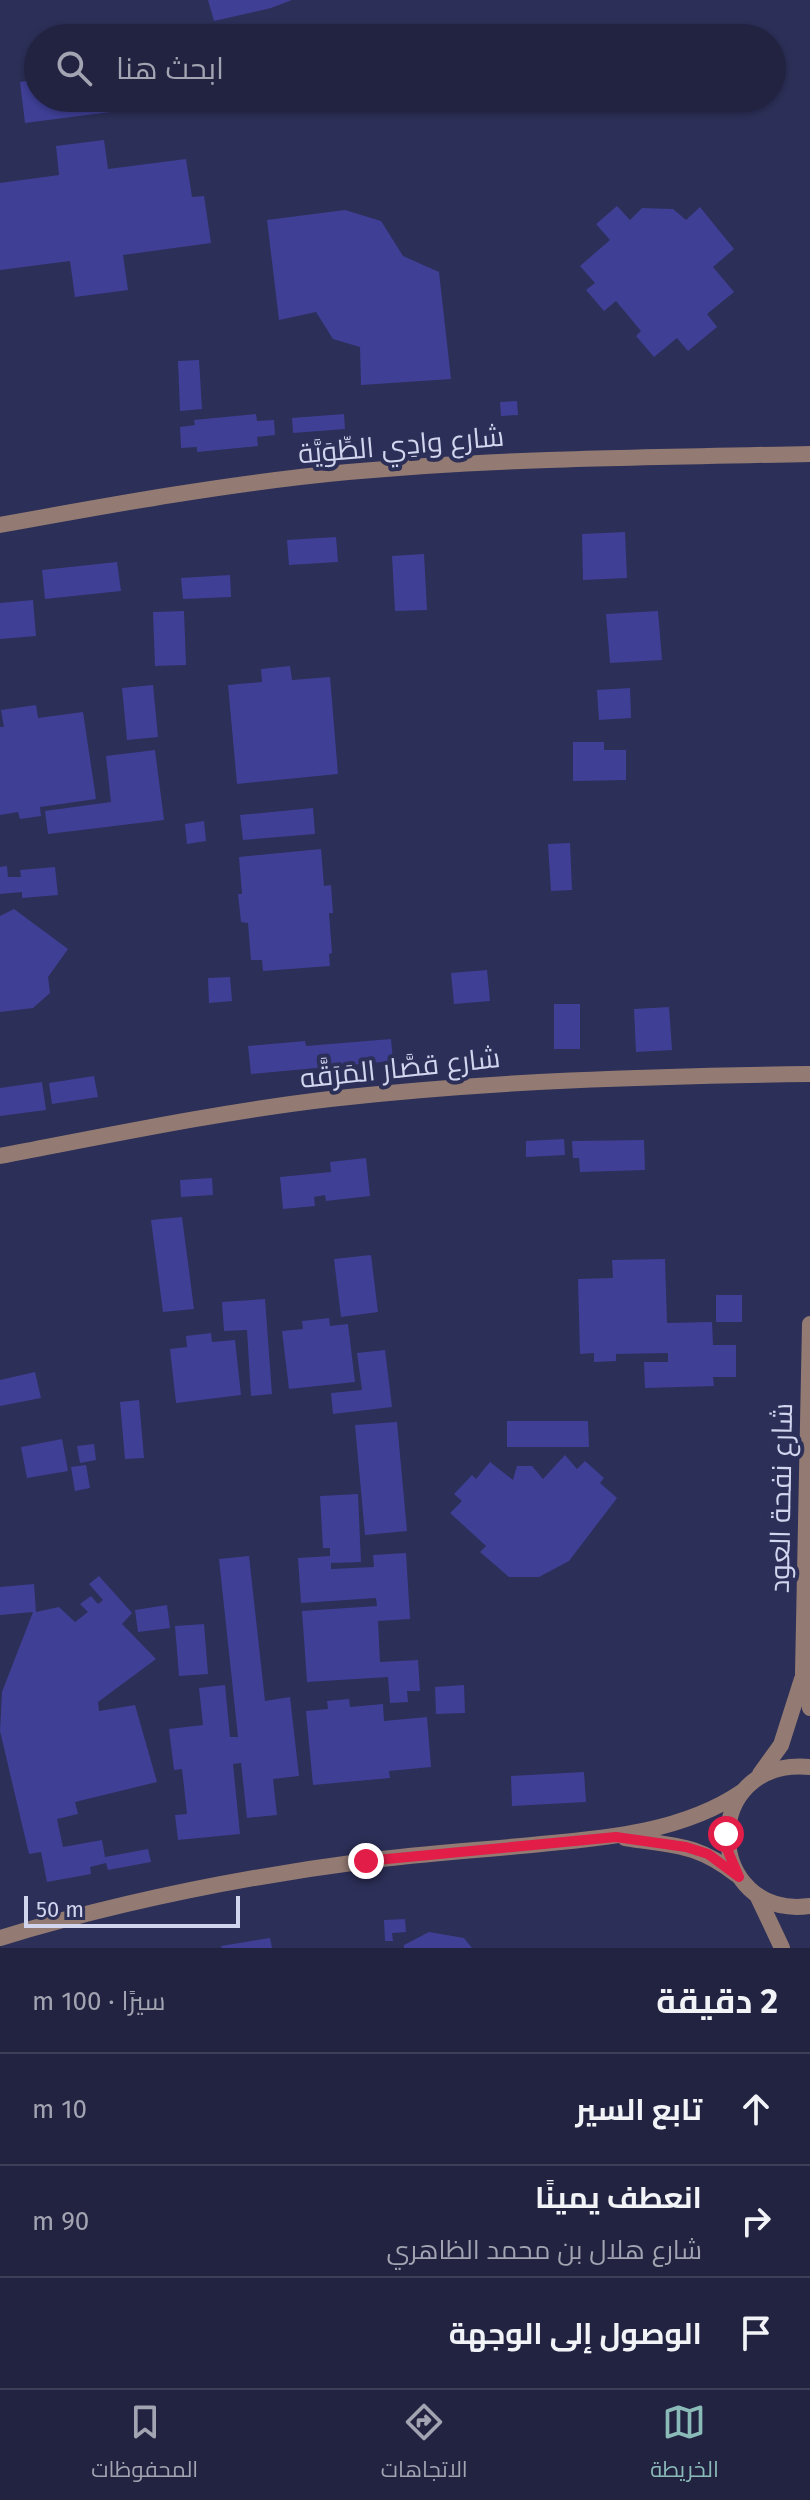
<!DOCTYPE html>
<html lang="ar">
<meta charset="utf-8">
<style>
body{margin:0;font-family:"Fira Sans",Cairo,sans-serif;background:#2d2f4c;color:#f1f3f6;direction:rtl}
.scale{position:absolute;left:24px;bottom:20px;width:216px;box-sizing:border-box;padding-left:8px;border:4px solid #d1d5ee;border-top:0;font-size:22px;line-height:28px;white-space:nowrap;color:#d1d5ee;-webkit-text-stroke:6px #2c2f57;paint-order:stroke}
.stop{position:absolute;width:24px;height:24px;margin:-18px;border:6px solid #e11d48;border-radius:50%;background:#fff}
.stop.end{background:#e11d48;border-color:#fff;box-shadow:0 2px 8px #0008}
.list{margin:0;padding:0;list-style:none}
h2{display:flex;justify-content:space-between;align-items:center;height:104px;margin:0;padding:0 32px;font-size:34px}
h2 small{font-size:26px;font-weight:400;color:#a2a4b1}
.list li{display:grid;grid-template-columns:52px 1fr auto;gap:24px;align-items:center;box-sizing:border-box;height:112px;padding:0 32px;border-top:2px solid #3e405a}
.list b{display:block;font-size:30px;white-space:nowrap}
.list p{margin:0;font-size:26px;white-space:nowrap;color:#a2a4b1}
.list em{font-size:26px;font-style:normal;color:#a2a4b1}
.icon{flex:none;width:44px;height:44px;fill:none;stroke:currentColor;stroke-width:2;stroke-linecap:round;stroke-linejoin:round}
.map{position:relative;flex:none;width:810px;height:1948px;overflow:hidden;direction:ltr}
.search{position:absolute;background:#212341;box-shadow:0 2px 6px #0004;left:24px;right:24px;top:24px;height:88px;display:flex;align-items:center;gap:20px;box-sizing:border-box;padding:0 28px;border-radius:44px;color:#a2a4b1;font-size:30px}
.sheet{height:440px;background:#212341}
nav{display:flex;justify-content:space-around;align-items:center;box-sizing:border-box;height:112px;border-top:2px solid #3e405a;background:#212341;font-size:22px;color:#a2a4b1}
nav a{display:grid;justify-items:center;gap:4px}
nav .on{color:#8bbbb9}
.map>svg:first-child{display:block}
.building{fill:#3f3f96}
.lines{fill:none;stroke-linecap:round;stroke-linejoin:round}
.minor{stroke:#937b73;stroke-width:16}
.route{stroke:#e11d48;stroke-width:10}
.labels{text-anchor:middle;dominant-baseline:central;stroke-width:8;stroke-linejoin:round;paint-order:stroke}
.street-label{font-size:28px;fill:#d1d5ee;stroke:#2c2f57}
</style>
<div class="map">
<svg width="810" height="1948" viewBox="0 0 810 1948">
<rect width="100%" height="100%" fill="#2c2f57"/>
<g class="building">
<path d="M208,0H292L271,8L214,21Z"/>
<path d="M38,79V98H194L195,101L25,123L20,82Z"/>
<path d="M104,140L108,169L186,159L192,197L204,196L211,243L123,255L128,290L75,297L70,261L0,270V183L59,175L56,146Z"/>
<path d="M617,206L630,220L642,208L673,209L686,220L700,207L734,249L713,267L734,292L707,314L717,327L688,351L677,338L654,357L636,336L641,331L616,301L604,311L586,290L595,283L580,266L610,240L596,224Z"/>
<path d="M345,210L381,221L403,256L439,272L451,379L361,385L360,347L333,339L316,312L279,320L267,220Z"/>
<path d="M199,360L202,409L180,411L178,361Z"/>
<path d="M517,401L518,415L501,416L500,402Z"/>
<path d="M256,414L257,421L274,420L275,435L257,437L258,446L197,452V447L181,448L180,427L195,425L194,420Z"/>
<path d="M344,414L345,429L293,433L292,418Z"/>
<path d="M625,532L627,578L583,580L582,534Z"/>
<path d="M336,537L338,562L289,565L287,540Z"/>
<path d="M424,554L427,610L395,611L392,556Z"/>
<path d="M117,562L121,591L45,599L42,570Z"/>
<path d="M230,575L231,597L183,599L181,578Z"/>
<path d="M33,600L36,636L0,639V603Z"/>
<path d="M184,611L186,665L155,666L153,612Z"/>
<path d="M658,611L662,660L610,663L606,614Z"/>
<path d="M290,666L292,680L330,677L338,774L237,784L228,685L262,682L261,669Z"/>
<path d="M153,685L158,737L127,740L122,688Z"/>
<path d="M630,688L631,718L599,720L597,690Z"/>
<path d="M36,705L38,718L83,712L96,799L40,807L41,816L20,819L18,812L0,815V727H4L1,710Z"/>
<path d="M573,742H604V750H626V780L573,781Z"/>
<path d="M155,750L164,820L48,834L45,811L111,802L106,756Z"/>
<path d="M313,808L315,834L243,840L240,815Z"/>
<path d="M204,821L206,841L187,844L185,824Z"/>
<path d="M570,843L572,890L551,891L548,844Z"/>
<path d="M321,849L324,886L331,885L333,913H329L332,953L329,954L330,966L263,971L262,960H251L248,923L241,922L238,894H242L239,857Z"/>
<path d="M7,866L8,877H21L20,870L55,867L58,895L22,898V892L0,894V867Z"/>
<path d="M14,909L68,949L48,977L50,993L33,1008L0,1012V916Z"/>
<path d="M487,970L490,1001L454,1004L451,973Z"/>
<path d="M230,977L232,1001L209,1003L208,978Z"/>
<rect x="554" y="1004" width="26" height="45"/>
<path d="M669,1007L672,1050L636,1052L634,1009Z"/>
<path d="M391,1039L393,1061L251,1074L248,1046L305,1041L306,1046Z"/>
<path d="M94,1076L98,1097L52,1104L49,1083Z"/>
<path d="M42,1082L46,1110L0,1116V1088Z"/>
<path d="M564,1139L565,1155L526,1157V1141Z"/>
<path d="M644,1140L645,1170L580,1172L579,1158H573L572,1141Z"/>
<path d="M366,1158L370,1196L326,1201L325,1195L314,1197L315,1206L283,1209L280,1177L331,1172L330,1162Z"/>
<path d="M212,1178L213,1195L181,1197L180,1180Z"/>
<path d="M182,1217L194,1309L163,1312L151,1220Z"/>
<path d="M371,1255L378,1312L341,1317L334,1259Z"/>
<path d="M665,1259L667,1323L712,1322L713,1345H736V1377H713L714,1386L645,1388L644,1362H668V1353L616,1354V1361L594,1362V1353L580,1354L578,1279L613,1278L612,1260Z"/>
<rect x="716" y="1295" width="26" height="27"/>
<path d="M265,1299L272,1394L251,1396L247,1330L224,1331L222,1302Z"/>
<path d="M329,1318L330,1326L348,1324L355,1382L289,1389L282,1331L303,1329L302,1321Z"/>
<path d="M211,1333L212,1342L235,1340L241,1395L176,1403L170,1349L187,1347L186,1336Z"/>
<path d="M385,1350L392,1407L333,1414L331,1393L362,1390L357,1353Z"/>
<path d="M35,1372L41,1398L0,1406V1380Z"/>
<path d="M139,1400L144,1458L125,1459L120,1402Z"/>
<path d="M507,1421H588L589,1447H507Z"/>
<path d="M397,1422L407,1531L365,1535L355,1425Z"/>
<path d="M62,1439L68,1471L27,1478L21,1447Z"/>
<path d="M94,1444L96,1460L80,1463L77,1446Z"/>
<path d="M565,1455L577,1469L585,1461L604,1478L600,1483L617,1498L569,1561L539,1577H509L480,1552L486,1546L450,1513L462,1501L454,1494L472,1475L476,1479L490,1462L513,1480L517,1466H532L543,1479Z"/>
<path d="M86,1465L90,1488L75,1491L71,1467Z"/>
<path d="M358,1494L361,1562L331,1563V1569L374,1567L373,1555L406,1553L410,1619L378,1621L380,1662L418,1660L420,1691H407L408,1702L390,1703L388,1677L307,1682L302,1611L377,1606L376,1598L301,1603L298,1558L330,1556V1548H323L320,1496Z"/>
<path d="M249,1556L265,1701L290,1697L299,1776L273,1779L277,1815L247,1818L241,1763L233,1764L240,1834L178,1840L175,1815L187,1814L182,1769L174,1770L169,1729L203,1725L199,1688L225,1685L230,1737H238L219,1559Z"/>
<path d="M99,1576L132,1613L122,1624L156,1659L98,1702L99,1711L135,1705L157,1782L75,1802L78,1814L57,1819L63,1847L102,1840L105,1857L148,1849L151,1862L108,1870L106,1863L90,1867L91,1874L47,1882L41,1852L29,1854L0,1731L2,1692L33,1612L0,1615V1587L34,1584L36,1612L59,1607L75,1622L88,1612L80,1604L91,1596L98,1604L103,1600L89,1584Z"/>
<path d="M167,1605L170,1628L138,1632L135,1610Z"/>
<path d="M204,1624L208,1674L179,1676L175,1626Z"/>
<path d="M464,1685L465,1713L436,1714L435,1687Z"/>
<path d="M349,1699L350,1707L383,1704L384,1721L427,1717L431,1767L389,1771L390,1778L313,1785L306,1711L328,1709L327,1701Z"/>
<path d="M584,1772L586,1802L512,1806L511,1776Z"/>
<path d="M405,1919L406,1932L392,1933L393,1941H385L384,1920Z"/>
<path d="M429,1932L464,1938L472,1948H404V1945Z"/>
<path d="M270,1938L272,1948H222L221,1946Z"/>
</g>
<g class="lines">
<g class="minor">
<path d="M0,525C115,504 231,483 348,472C502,458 656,457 810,454"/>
<path d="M0,1156C110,1135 219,1112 330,1099C490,1081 650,1076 810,1074"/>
<path d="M810,1324L803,1673L810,1708"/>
<path d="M810,1767C697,1757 704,1920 810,1906"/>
<path d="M760,1774L781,1745L802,1679"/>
<path d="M625,1838C674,1846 696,1843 737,1875"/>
<path d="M757,1895L782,1948"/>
<path d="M0,1938C119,1902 243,1877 366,1861C424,1853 483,1850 541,1844C609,1838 685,1831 743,1791"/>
</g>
</g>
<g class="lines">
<path class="route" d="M366,1861L616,1837L686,1847L708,1854L739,1877L727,1849L726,1834"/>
</g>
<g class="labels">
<g class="street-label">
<text transform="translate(401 445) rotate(-5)">شارع وادِي الطِّوَيَّة</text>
<text transform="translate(400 1068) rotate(-6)">شارع قصَّار المَرَقَّه</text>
<text transform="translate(781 1498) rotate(-89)">شارع نفحة العود</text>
</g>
</g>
</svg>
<div class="scale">50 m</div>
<div class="stop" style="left:726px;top:1834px"></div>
<div class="stop end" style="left:366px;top:1861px"></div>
<div class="search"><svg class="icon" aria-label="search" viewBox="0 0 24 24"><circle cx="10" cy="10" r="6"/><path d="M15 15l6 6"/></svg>ابحث هنا</div>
</div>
<section class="sheet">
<h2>2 دقيقة<small>سيرًا · 100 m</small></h2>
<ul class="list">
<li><svg class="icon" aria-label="ahead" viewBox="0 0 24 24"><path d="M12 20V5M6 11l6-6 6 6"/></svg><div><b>تابع السير</b></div><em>10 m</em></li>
<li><svg class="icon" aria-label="right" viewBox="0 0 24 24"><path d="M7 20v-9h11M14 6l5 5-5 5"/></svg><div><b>انعطف يمينًا</b><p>شارع هلال بن محمد الظاهري</p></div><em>90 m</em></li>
<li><svg class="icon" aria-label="arrive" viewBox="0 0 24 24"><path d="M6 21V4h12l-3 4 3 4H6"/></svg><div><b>الوصول إلى الوجهة</b></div></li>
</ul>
</section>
<nav>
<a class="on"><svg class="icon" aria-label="map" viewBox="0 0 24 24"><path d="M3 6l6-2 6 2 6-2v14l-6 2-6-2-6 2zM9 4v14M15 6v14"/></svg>الخريطة</a>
<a><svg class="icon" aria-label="directions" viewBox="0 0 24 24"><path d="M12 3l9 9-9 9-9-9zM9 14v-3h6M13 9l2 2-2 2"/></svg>الاتجاهات</a>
<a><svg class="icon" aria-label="saved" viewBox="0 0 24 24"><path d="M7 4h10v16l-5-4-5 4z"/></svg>المحفوظات</a>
</nav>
